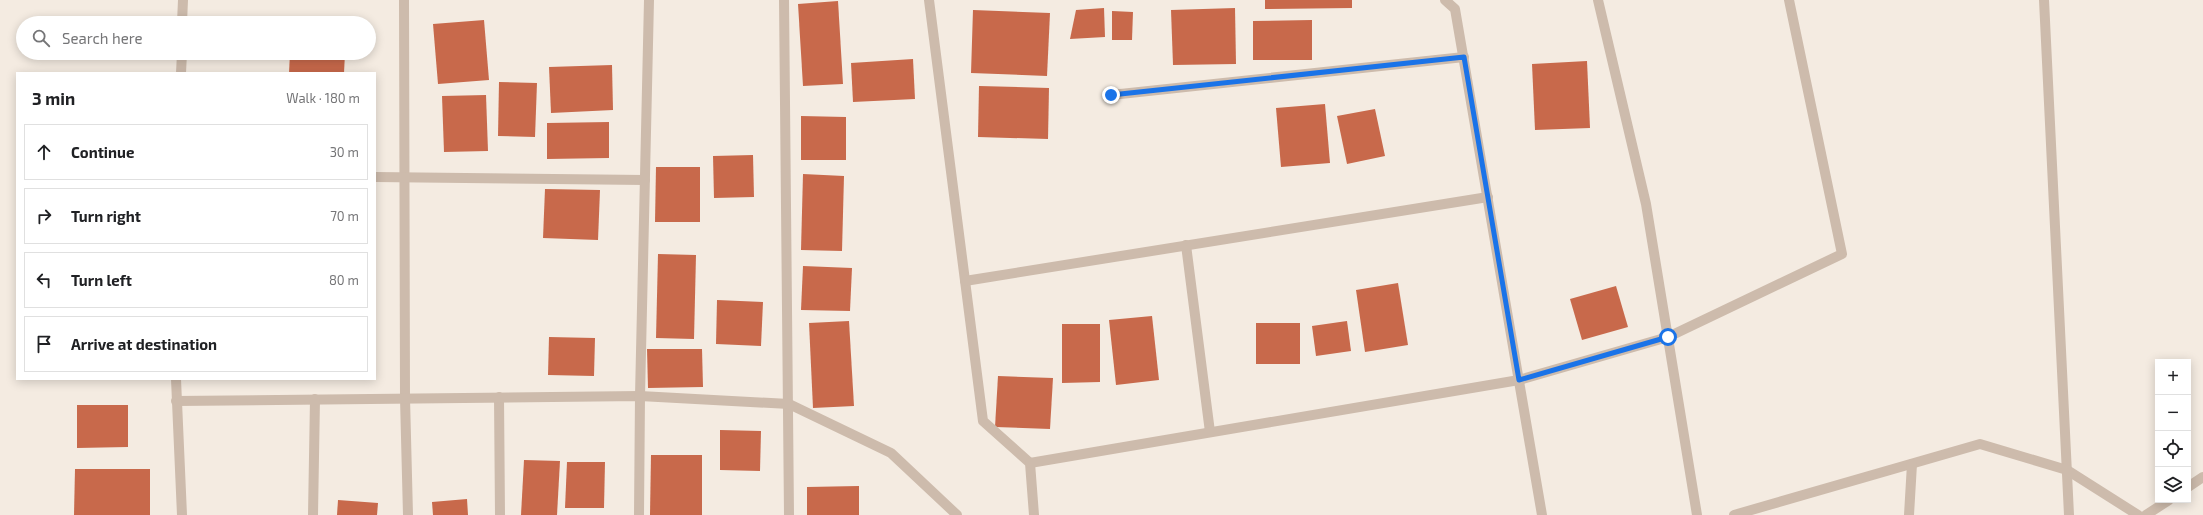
<!DOCTYPE html>
<meta charset="utf-8">
<style>
body{margin:0;font-family:"Exo 2",sans-serif;background:#f2f2f2;color:#202124}
.controls{position:absolute;right:12px;bottom:12px;display:grid;overflow:hidden;border-radius:0px;box-shadow:0 2px 10px #0003}
.controls button{width:36px;height:36px;display:grid;place-items:center;padding:0;border:0;border-bottom:1px solid #e0e0e0;background:#fff;color:#202124;font:20px sans-serif}
.stop{position:absolute;width:12px;height:12px;margin:-9px;border:3px solid #1a73e8;border-radius:50%;background:#fff}
.stop.end{background:#1a73e8;border-color:#fff;box-shadow:0 1px 4px #0008}
.list{margin:0;padding:0;list-style:none}
h2{display:flex;justify-content:space-between;align-items:center;height:52px;margin:0;padding:0 16px;font-size:17px}
h2 small{font-size:13px;font-weight:400;color:#757577}
.list li{display:grid;grid-template-columns:26px 1fr auto;gap:12px;align-items:center;box-sizing:border-box;height:56px;margin:0 8px 8px;padding:0 8px;border:1px solid #e0e0e0;border-radius:0px}
.list b{display:block;font-size:15px;white-space:nowrap}
.list em{font-size:13px;font-style:normal;color:#757577}
.icon{flex:none;width:22px;height:22px;fill:none;stroke:currentColor;stroke-width:2;stroke-linecap:round;stroke-linejoin:round}
.map{position:relative;flex:none;width:2203px;height:515px;overflow:hidden}
.search{position:absolute;background:#fff;box-shadow:0 2px 10px #0003;left:16px;top:16px;width:360px;height:44px;display:flex;align-items:center;gap:10px;box-sizing:border-box;padding:0 14px;border-radius:22px;color:#757577;font-size:15px}
.panel{position:absolute;background:#fff;box-shadow:0 2px 10px #0003;left:16px;top:72px;width:360px;height:308px;border-radius:0px}
.map>svg:first-child{display:block}
.building{fill:#c8694b}
.lines{fill:none;stroke-linecap:round;stroke-linejoin:round}
.minor{stroke:#cdbbac;stroke-width:10}
.route{stroke:#1a73e8;stroke-width:5}
</style>
<div class="map">
<svg width="2203" height="515" viewBox="0 0 2203 515">
<rect width="100%" height="100%" fill="#f4ebe1"/>
<g class="building">
<path d="M1265,0H1352V8L1265,9Z"/>
<path d="M838,1L843,84L803,86L798,4Z"/>
<path d="M1104,8L1105,37L1070,39L1076,10Z"/>
<path d="M1235,8L1236,64L1173,65L1171,10Z"/>
<path d="M973,10L1050,13L1047,76L971,73Z"/>
<path d="M1112,11L1133,12L1132,40H1112Z"/>
<path d="M484,20L489,80L438,84L433,24Z"/>
<path d="M1312,20V60H1253V21Z"/>
<path d="M290,53H345L344,73H289Z"/>
<path d="M913,59L915,99L853,102L851,63Z"/>
<path d="M1587,61L1590,128L1535,130L1532,64Z"/>
<path d="M612,65L613,110L551,113L549,67Z"/>
<path d="M499,82L537,83L535,137L498,136Z"/>
<path d="M979,86L1049,88L1048,139L978,137Z"/>
<path d="M486,95L488,151L444,152L442,96Z"/>
<path d="M1325,104L1330,163L1281,167L1276,108Z"/>
<path d="M1375,109L1385,156L1347,164L1337,116Z"/>
<path d="M801,116L846,117V160H801Z"/>
<path d="M609,122V158L547,159V123Z"/>
<path d="M753,155L754,197L714,198L713,156Z"/>
<path d="M656,167H700V222H655Z"/>
<path d="M803,174L844,176L842,251L801,250Z"/>
<path d="M545,189L600,190L598,240L543,238Z"/>
<path d="M658,254L696,255L694,339L656,338Z"/>
<path d="M803,266L852,268L850,311L801,310Z"/>
<path d="M1398,283L1408,345L1365,352L1356,290Z"/>
<path d="M1616,286L1628,327L1582,340L1570,299Z"/>
<path d="M717,300L763,302L761,346L716,344Z"/>
<path d="M1152,316L1159,380L1116,385L1109,320Z"/>
<path d="M849,321L854,406L813,408L809,323Z"/>
<path d="M1347,321L1351,351L1316,356L1312,326Z"/>
<rect x="1256" y="323" width="44" height="41"/>
<path d="M1062,324H1100V382L1062,383Z"/>
<path d="M549,337L595,338L594,376L548,375Z"/>
<path d="M647,349H702L703,387L648,388Z"/>
<path d="M998,376L1053,378L1050,429L995,427Z"/>
<path d="M77,405H128V447L77,448Z"/>
<path d="M720,430L761,431L760,471L720,470Z"/>
<path d="M651,455H702V515H650Z"/>
<path d="M524,460L560,461L557,515H521Z"/>
<path d="M567,462H605L604,508H565Z"/>
<path d="M75,469H150V515H74Z"/>
<path d="M859,486V515H807V487Z"/>
<path d="M467,499L468,515H433L432,502Z"/>
<path d="M338,500L378,503L377,515H337Z"/>
</g>
<g class="lines">
<g class="minor">
<path d="M404,0L405,398L408,515"/>
<path d="M784,0L789,515"/>
<path d="M929,0L983,421L1030,463L1034,515"/>
<path d="M1445,0L1455,9L1542,515"/>
<path d="M1598,0L1646,204L1697,515"/>
<path d="M2044,0L2069,515"/>
<path d="M182,23L183,0"/>
<path d="M181,73L182,53"/>
<path d="M1111,95L1464,57"/>
<path d="M375,177L645,180"/>
<path d="M1186,245L1210,432"/>
<path d="M965,281L1488,197"/>
<path d="M176,379L182,515"/>
<path d="M499,397L500,515"/>
<path d="M176,401L640,396L789,404L891,453L957,515"/>
<path d="M1030,463L1519,380L1668,337L1842,254L1789,0"/>
<path d="M2188,487L2203,477"/>
<path d="M313,515L315,399"/>
<path d="M639,515L640,396L649,0"/>
<path d="M1734,515L1980,444L2067,470L2138,515"/>
<path d="M1909,515L1912,464"/>
<path d="M2146,515L2169,500"/>
</g>
</g>
<g class="lines">
<path class="route" d="M1111,95L1464,57L1519,380L1668,337"/>
</g>
</svg>
<div class="controls">
<button>+</button>
<button>−</button>
<button><svg class="icon" aria-label="locate" viewBox="0 0 24 24"><circle cx="12" cy="12" r="6"/><path d="M12 2v4M12 18v4M2 12h4M18 12h4"/></svg></button>
<button><svg class="icon" aria-label="layers" viewBox="0 0 24 24"><path d="M12 4l9 5-9 5-9-5zM3 14l9 5 9-5"/></svg></button>
</div>
<div class="stop" style="left:1668px;top:337px"></div>
<div class="stop end" style="left:1111px;top:95px"></div>
<div class="search"><svg class="icon" aria-label="search" viewBox="0 0 24 24"><circle cx="10" cy="10" r="6"/><path d="M15 15l6 6"/></svg>Search here</div>
<section class="panel">
<h2>3 min<small>Walk · 180 m</small></h2>
<ul class="list">
<li><svg class="icon" aria-label="ahead" viewBox="0 0 24 24"><path d="M12 20V5M6 11l6-6 6 6"/></svg><div><b>Continue</b></div><em>30 m</em></li>
<li><svg class="icon" aria-label="right" viewBox="0 0 24 24"><path d="M7 20v-9h11M14 6l5 5-5 5"/></svg><div><b>Turn right</b></div><em>70 m</em></li>
<li><svg class="icon" aria-label="left" viewBox="0 0 24 24"><path d="M17 20v-9H6M10 6l-5 5 5 5"/></svg><div><b>Turn left</b></div><em>80 m</em></li>
<li><svg class="icon" aria-label="arrive" viewBox="0 0 24 24"><path d="M6 21V4h12l-3 4 3 4H6"/></svg><div><b>Arrive at destination</b></div></li>
</ul>
</section>
</div>
